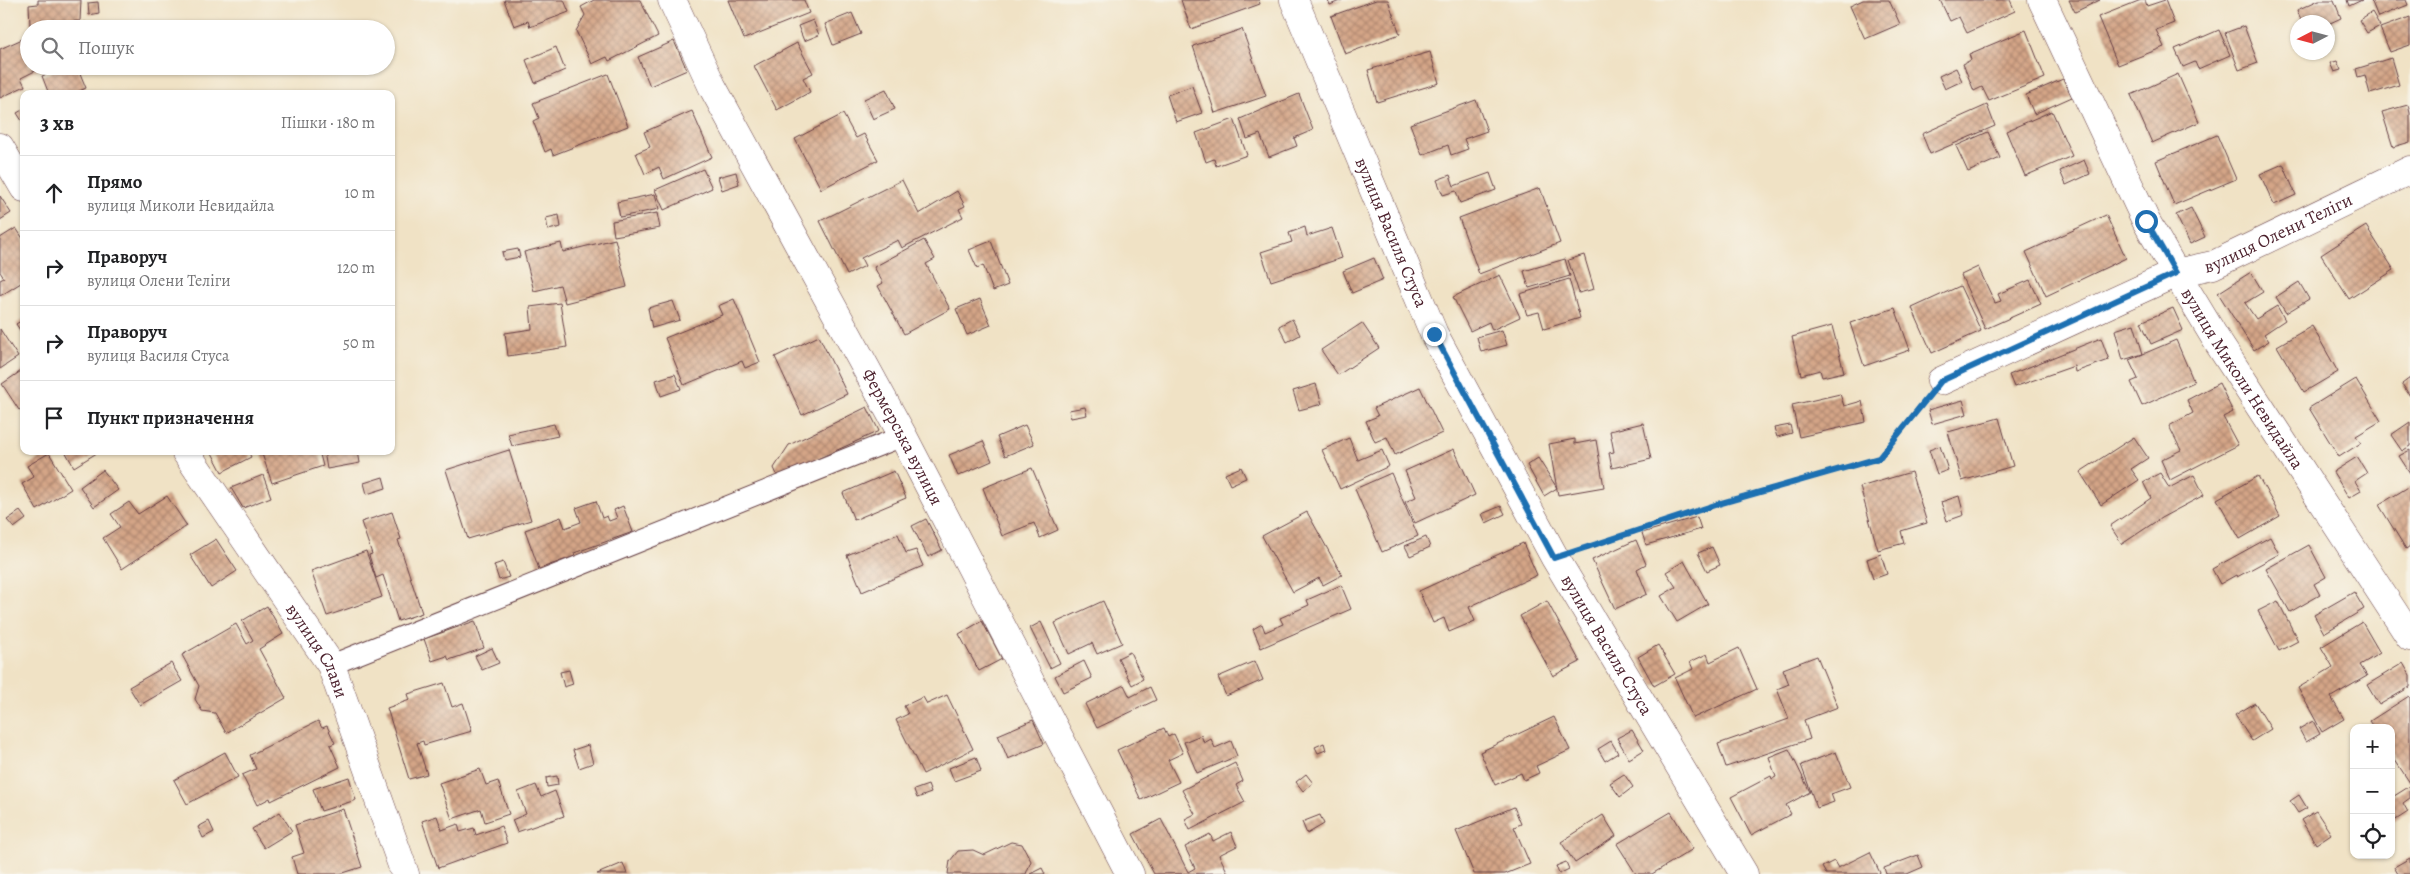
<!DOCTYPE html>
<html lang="uk">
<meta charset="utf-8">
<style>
body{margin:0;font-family:Alegreya,serif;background:#f6f6f6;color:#202124}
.controls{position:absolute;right:15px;bottom:15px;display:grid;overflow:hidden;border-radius:10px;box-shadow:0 1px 4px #0004}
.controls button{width:45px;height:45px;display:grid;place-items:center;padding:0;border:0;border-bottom:1px solid #e0e0e0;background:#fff;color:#202124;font:25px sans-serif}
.compass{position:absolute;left:2290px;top:15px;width:45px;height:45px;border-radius:50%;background:#fff;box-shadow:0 1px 4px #0004;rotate:264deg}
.stop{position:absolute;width:15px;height:15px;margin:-11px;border:4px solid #1f6fb2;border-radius:50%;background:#fff}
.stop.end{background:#1f6fb2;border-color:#fff;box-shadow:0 1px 5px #0008}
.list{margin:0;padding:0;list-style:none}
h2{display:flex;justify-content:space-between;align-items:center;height:65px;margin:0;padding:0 20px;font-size:21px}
h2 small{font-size:16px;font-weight:400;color:#757577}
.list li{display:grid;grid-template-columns:32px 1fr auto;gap:15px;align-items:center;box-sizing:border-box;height:75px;padding:0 20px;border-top:1px solid #e0e0e0}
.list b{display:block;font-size:19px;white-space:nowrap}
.list p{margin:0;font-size:16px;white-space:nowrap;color:#757577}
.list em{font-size:16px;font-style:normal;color:#757577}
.icon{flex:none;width:28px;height:28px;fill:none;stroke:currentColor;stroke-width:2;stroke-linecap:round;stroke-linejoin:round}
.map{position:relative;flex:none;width:2410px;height:874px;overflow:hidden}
.search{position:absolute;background:#fff;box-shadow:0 1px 4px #0004;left:20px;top:20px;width:375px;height:55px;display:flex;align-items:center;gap:12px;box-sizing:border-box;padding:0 18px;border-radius:28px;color:#757577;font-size:19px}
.panel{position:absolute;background:#fff;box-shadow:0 1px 4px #0004;left:20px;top:90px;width:375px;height:365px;border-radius:10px}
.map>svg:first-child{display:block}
.building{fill:url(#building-cross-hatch)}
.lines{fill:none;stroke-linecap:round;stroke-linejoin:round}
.lane-casing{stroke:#633c42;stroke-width:22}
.street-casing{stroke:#633c42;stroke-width:29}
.path{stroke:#633c42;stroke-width:3;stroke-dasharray:4 4;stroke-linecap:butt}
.lane{stroke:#fff;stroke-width:20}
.street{stroke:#fff;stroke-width:28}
.route{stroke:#1f6fb2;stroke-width:6}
.labels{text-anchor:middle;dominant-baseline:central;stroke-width:4;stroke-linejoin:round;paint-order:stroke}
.street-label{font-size:18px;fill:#4a1f2b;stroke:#f7f3e8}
</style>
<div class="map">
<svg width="2410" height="874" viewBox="0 0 2410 874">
<defs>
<pattern id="building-cross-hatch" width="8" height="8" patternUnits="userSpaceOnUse" patternTransform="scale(1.25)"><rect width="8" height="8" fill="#d4a587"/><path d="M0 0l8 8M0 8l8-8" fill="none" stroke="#ae866f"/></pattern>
</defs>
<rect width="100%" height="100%" fill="#f7f3e8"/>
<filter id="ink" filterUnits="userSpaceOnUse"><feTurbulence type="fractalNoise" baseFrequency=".02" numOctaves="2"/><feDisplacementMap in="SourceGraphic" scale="10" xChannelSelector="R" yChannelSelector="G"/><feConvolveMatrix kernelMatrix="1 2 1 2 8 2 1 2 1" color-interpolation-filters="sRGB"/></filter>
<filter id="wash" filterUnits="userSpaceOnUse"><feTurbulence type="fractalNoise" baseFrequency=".0096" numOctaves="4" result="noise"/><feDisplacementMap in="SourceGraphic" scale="20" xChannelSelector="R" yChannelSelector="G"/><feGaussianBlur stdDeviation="1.12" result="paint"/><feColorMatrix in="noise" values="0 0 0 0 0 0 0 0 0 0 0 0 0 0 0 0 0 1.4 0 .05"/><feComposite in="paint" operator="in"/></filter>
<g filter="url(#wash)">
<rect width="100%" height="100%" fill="#f0e2c5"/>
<g id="blocks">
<g class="building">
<path d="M38,0H81L80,21L30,25L29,5L38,4Z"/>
<path d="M504,0H564L569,12L530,27L528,21L514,26Z"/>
<path d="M594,0H640L658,36L609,61L607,57L592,64L576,31L585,15L581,7Z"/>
<path d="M728,0H804L809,13L744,39Z"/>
<path d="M1181,0H1259L1260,4L1191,29Z"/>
<path d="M1328,0H1342L1330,5Z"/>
<path d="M1376,0H1388L1400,34L1345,54L1331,16Z"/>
<path d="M1863,0H1889L1900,24L1865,39L1850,6Z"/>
<path d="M1940,0H2010L2015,11L1967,33L1959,17L1950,21Z"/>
<path d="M2069,0H2100L2075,12Z"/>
<path d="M2141,0H2145L2147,6L2165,0L2174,23L2156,30L2164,47L2118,65L2098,17Z"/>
<path d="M2319,0H2334L2341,18L2328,24L2302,22L2297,10Z"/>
<path d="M2347,0H2362L2349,6Z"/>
<path d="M2371,0H2406L2408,5L2378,17Z"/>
<path d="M98,2L99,13L89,15L88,3Z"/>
<path d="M2372,12L2380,26L2367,33L2359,20Z"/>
<path d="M852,13L861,34L833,45L825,24Z"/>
<path d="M2410,17V45L2390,52L2380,28Z"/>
<path d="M813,20L819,35L804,41L798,26Z"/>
<path d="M86,22L88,29H74L73,25Z"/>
<path d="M2244,26L2258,63L2239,70L2225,33Z"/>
<path d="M1242,29L1266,96L1215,113L1193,46Z"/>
<path d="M2026,30L2045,78L1989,101L1982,87L1974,91L1963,64L1971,60L1969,54Z"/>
<path d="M2219,30L2230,55L2198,69L2195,62L2183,67L2175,49Z"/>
<path d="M29,36V66H45L21,78L25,86L0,98V49Z"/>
<path d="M674,41L687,70L650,86L638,57Z"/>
<path d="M797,43L813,73L803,78L810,92L777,110L754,66Z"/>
<path d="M556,47L565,70L535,83L526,60Z"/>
<path d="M1430,52L1439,83L1377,102L1368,70Z"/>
<path d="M2391,58L2399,85L2370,94L2365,75L2358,77L2356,69Z"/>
<path d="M2337,61L2341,70L2334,72L2330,63Z"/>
<path d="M66,66H77L86,88L73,94H49L42,76Z"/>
<path d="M1956,68L1962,81L1945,89L1939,76Z"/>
<path d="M608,74L628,126L553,155L551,149L545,152L533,121L539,118L533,103Z"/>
<path d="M2178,74L2199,122L2152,143L2131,95Z"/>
<path d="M2063,79L2072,97L2034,114L2026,95Z"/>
<path d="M1192,86L1202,113L1176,122L1167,95Z"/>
<path d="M886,89L895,109L873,119L864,99Z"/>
<path d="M1299,94L1313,130L1294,138L1297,146L1269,157L1260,134L1247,139L1240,119Z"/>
<path d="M1476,100L1487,131L1464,139L1468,149L1451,155L1448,145L1422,155L1410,124Z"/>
<path d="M1987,105L1995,126L1930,154L1922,134Z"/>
<path d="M2408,105L2410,113V142L2393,147L2382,112Z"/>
<path d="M24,109V124L17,113Z"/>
<path d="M692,111L712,157L664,179L659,167L645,174L636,153L650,147L644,132Z"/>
<path d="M2052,111L2072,156L2025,176L2006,131Z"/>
<path d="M843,114L856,138L864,134L878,160L821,189L795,139Z"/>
<path d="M1234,119L1247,155L1216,166L1214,159L1206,162L1196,133Z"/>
<path d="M1988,132L2000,158L1968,172L1956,146Z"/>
<path d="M2217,135L2236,179L2174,205L2156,161Z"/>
<path d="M2084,160L2090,174L2066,185L2060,171Z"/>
<path d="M2283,164L2296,195L2274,205L2260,174Z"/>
<path d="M703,169L712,188L664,210L655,190Z"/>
<path d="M736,172L739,184L722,190L718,177Z"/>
<path d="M1490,173L1496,190L1460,203L1456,191L1443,195L1437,180L1450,175L1454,186Z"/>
<path d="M902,180L919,214L957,191L965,206L959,209L963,217L902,248L898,240L861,258L865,266L847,275L820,221Z"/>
<path d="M1540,188L1560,243L1479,274L1459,218Z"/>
<path d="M655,194L659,209L620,217L617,202Z"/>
<path d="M0,196L11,213L0,220Z"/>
<path d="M2191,208L2205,237L2190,244L2176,215Z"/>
<path d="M657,213L660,228L614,236L612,221Z"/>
<path d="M559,215L561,227L548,230L546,218Z"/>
<path d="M2106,215L2126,258L2046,296L2026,252Z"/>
<path d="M2366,226L2394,270L2349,299L2321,255Z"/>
<path d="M1305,227L1307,236L1332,228L1342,258L1271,281L1261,252L1292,242L1289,233Z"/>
<path d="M16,228L24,240V281L0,296V280L4,278L0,272V238Z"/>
<path d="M615,239L627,287L565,303L560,285L534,291L524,252L561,243L563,252Z"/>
<path d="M924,240L935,259L926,264L950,309L904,334L878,286L883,283L874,267Z"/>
<path d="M991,241L1008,285L993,291L983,265L977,268L969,250Z"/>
<path d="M518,249L520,257L504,260L502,252Z"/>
<path d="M1584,255L1594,289L1579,293L1568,260Z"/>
<path d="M1374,258L1383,280L1352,293L1343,271Z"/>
<path d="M1565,259L1570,276L1529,288L1524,271Z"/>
<path d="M1978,267L1995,303L2001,301L1998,294L2030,280L2041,304L1985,329L1961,275Z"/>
<path d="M2251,272L2263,292L2245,303L2256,319L2277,306L2285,320L2264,334L2269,341L2254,350L2218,293Z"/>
<path d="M1500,275L1520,317L1492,330L1489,322L1470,331L1453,297Z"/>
<path d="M1569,279L1580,318L1544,329L1539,312L1527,315L1520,294Z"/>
<path d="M2299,282L2309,299L2286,313L2276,297Z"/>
<path d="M1960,286L1981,331L1932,353L1912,308Z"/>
<path d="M734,299L760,362L745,368L742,361L684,385L665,338L722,315L718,306Z"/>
<path d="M980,299L991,325L967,335L956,309Z"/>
<path d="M673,301L680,320L652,328L648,308Z"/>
<path d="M560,303L567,347L508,356L505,333L532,329L530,307Z"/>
<path d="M1895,308L1910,350L1864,366L1850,323Z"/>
<path d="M2173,308L2183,330L2151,344L2141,322Z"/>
<path d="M24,319V336L16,324Z"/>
<path d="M1292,319L1300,335L1287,342L1279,326Z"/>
<path d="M1362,323L1379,348L1338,375L1321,350Z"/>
<path d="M2134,324L2143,354L2123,360L2115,330Z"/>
<path d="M1832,326L1844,372L1822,377L1820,370L1801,375L1792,337Z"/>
<path d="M2312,326L2338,372L2304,392L2277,346Z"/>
<path d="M0,329L18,357L0,369Z"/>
<path d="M1502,330L1507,345L1481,352L1477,337Z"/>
<path d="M819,336L847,394L802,415L775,357Z"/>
<path d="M2101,338L2109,360L2075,372L2074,366L2014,387L2009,375Z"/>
<path d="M2176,340L2194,382L2142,406L2131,382L2138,379L2129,360Z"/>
<path d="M24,369V407L19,410L2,384Z"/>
<path d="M675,374L681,389L661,396L656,380Z"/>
<path d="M2410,378V396L2402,384Z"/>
<path d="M2356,379L2381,421L2356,436L2361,443L2339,457L2309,408Z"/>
<path d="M2219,383L2233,412L2223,417L2238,445L2170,480L2161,460L2181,450L2169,426L2193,413L2187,400Z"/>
<path d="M1316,384L1322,404L1299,410L1293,391Z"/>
<path d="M1420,387L1442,433L1395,455L1387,437L1375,442L1366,421L1378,416L1374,408Z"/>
<path d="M1840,394L1844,406L1862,401L1866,422L1799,437L1792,405Z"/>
<path d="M1963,400L1967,414L1932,424L1928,410Z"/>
<path d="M867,407L879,431L778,477L774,468L789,445Z"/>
<path d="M1085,407L1087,415L1071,418L1069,410Z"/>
<path d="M1999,418L2013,466L1962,481L1948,432Z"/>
<path d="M2410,422V446L2402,451L2391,435Z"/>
<path d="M1643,423L1651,459L1612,468L1609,453L1614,452L1610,431Z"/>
<path d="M554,424L558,436L512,446L508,434Z"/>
<path d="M1025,425L1034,444L1005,456L997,437Z"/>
<path d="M1790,425L1792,433L1777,437L1774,428Z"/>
<path d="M2134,437L2148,458L2131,469L2139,480L2101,505L2080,472Z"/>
<path d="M1349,438L1358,460L1382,450L1389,466L1340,489L1322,450Z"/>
<path d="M1575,439V444L1596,440L1604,487L1558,495L1549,444Z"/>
<path d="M983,441L992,461L958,476L949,455Z"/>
<path d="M1940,446L1948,470L1937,474L1929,450Z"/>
<path d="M1454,449L1475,495L1415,523L1405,502L1416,497L1405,471Z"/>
<path d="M509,450L531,520L468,539L446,470Z"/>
<path d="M2410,450V473L2399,456Z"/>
<path d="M65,451H100L74,467Z"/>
<path d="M211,451H248L251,457L222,472Z"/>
<path d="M261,451H319L323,466L272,483Z"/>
<path d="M324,451H358L360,463L327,469Z"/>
<path d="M49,453L71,489L37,510L22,484L34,477L27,466Z"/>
<path d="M2357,457L2367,473L2355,481L2361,491L2349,498L2333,472Z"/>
<path d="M1538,458L1557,488L1544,496L1527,465Z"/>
<path d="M1241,467L1246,478L1230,485L1225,474Z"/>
<path d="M1032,468L1058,530L1040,538L1034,523L1002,536L983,488Z"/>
<path d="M103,470L118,490L94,507L80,487Z"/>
<path d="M894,471L906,498L854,520L843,493Z"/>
<path d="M1911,472L1927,523L1901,531L1904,543L1878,550L1860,487Z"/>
<path d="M1391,473L1418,536L1382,552L1355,489Z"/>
<path d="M2160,473L2169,488L2194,475L2204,495L2161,518L2122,544L2110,526L2151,498L2143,482Z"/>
<path d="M263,475L271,497L243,508L231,488Z"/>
<path d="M2258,476L2280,516L2240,539L2217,499Z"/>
<path d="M383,477L386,488L367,494L364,483Z"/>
<path d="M2410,486V546L2406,549L2379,505Z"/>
<path d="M167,496L187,526L122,569L103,538L120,527L111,514L129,502L138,514Z"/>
<path d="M1959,496L1964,515L1947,521L1941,502Z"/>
<path d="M596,501L602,518L607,516L609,521L617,518L614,510L623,506L633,532L574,553L575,556L539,569L525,530L561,517L565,528L581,522L576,508Z"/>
<path d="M1501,506L1505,514L1486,523L1482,514Z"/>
<path d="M20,511L26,519L14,528L7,520Z"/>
<path d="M392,512L401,539L398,540L422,613L398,621L383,575L376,578L369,555L372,554L361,522Z"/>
<path d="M1307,512L1342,575L1323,585L1319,578L1293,592L1262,536Z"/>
<path d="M1697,517L1701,529L1646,545L1642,533Z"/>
<path d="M926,519L942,550L928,557L912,526Z"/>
<path d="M898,534L906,553L916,550L923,566L862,592L847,555Z"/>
<path d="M1426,537L1430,547L1410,556L1405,546Z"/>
<path d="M2270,537L2279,554L2237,577L2236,575L2220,584L2212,569Z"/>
<path d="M216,539L237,571L211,588L190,555Z"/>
<path d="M1636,540L1646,564L1637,569L1647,594L1615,609L1592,560Z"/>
<path d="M1523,543L1537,575L1469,607L1475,621L1449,632L1444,618L1433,623L1419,591Z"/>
<path d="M2309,545L2326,577L2314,584L2320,595L2290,612L2266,569Z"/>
<path d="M1712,547L1720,565L1707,571L1698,553Z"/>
<path d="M366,551L382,597L327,616L311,571Z"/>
<path d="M1881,554L1887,574L1873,579L1867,559Z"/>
<path d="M1684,561L1708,604L1677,622L1661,596L1676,587L1666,572Z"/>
<path d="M503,562L509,577L499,580L494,565Z"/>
<path d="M1341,585L1351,609L1261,648L1253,629L1262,624L1265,632L1283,624L1280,618L1309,605L1307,600Z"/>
<path d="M2354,592L2364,609L2324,633L2314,615Z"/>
<path d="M1103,601L1122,643L1097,654L1092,643L1069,654L1055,623Z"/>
<path d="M1547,601L1580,662L1553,676L1520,616Z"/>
<path d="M2278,601L2298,641L2279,651L2258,611Z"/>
<path d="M267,606L283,634L259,649L286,698L226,733L215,713L202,711L195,699L199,686L182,655L236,624L247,644L253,640L242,621Z"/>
<path d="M475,621L484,648L449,660L447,656L432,661L424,639Z"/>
<path d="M982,621L1002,659L979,671L959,634Z"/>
<path d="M1041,622L1060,663L1050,668L1030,628Z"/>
<path d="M2362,622L2380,653L2360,665L2367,676L2331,697L2344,719L2322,732L2298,688L2333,667L2321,647Z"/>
<path d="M1658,645L1675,674L1654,686L1638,657Z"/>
<path d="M492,648L499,663L482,670L475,656Z"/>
<path d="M1739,648L1757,689L1693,718L1675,678L1693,669L1690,662L1707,654L1710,662Z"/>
<path d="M1130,652L1143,679L1132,685L1118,658Z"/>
<path d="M1817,656L1838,707L1804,720L1810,739L1726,767L1718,744L1789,719L1777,689L1789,684L1783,669Z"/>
<path d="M1084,661L1092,678L1063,692L1055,676Z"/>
<path d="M1255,661L1263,680L1226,696L1218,677Z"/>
<path d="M171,663L182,681L140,705L129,687Z"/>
<path d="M2403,663L2410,675V687L2379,705L2367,685Z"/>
<path d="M569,670L573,684L564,687L560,672Z"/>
<path d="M444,683L452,707L463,703L472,731L424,745L423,741L417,743L427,774L409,779L387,708L410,700L408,694Z"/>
<path d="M1124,685L1130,697L1150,687L1156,700L1097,728L1085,704Z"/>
<path d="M947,695L973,749L923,774L896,720L908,714L904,706L923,697L927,704Z"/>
<path d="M2409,696L2410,698V783L2391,754V728H2375L2370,721Z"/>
<path d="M2255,703L2271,729L2252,741L2235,715Z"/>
<path d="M1554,717L1570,750L1536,766L1539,773L1524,780L1521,773L1495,785L1480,752Z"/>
<path d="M1033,720L1044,744L1008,759L998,735Z"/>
<path d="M318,721L322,728L327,726L335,743L330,745L340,767L271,801L270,798L257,805L242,775L256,769L250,755Z"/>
<path d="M2313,721L2320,734L2306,742L2299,729Z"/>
<path d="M1164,728L1168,737L1174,734L1183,753L1168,760L1179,782L1141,800L1117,750Z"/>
<path d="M1632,730L1644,750L1629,759L1617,738Z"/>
<path d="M1201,735L1204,743L1211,739L1215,748L1231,741L1237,756L1197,773L1184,742Z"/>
<path d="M1611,741L1618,753L1605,761L1598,749Z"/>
<path d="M1324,743L1326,750L1318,753L1315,747Z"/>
<path d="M588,745L593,763L579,768L573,750Z"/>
<path d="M1789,749L1810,792L1786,805L1791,814L1751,835L1731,797L1771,776L1772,779L1776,777L1769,757Z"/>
<path d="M225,752L238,777L187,804L174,780Z"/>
<path d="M1836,752L1850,787L1831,794L1834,802L1817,808L1801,765Z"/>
<path d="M976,757L981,771L954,781L949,768Z"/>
<path d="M1235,763L1243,781L1236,785L1245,802L1190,830L1185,819L1195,814L1182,790Z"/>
<path d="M480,769L486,785L498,781L509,814L485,822L481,809L452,819L439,783Z"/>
<path d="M1306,774L1313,783L1303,791L1296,782Z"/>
<path d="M1624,774L1633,787L1620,797L1610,783Z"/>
<path d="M557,776L558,785L547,787L546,778Z"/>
<path d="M349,777L356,800L321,811L313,789Z"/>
<path d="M536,785L541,797L555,791L564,816L517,832L512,820L526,814L518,792Z"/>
<path d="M928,785L931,793L917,798L914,790Z"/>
<path d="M2410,786V798L2403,803L2408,812L2391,823V798Z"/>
<path d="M2299,795L2307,808L2298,813L2290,801Z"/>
<path d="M1514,807L1521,824L1514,827L1530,864L1505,874H1474L1456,831Z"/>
<path d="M343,809L362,867L340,874H297L292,857L304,853L295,825Z"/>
<path d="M2316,811L2331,834L2316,844L2301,820Z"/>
<path d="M280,812L292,831L264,848L252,829Z"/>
<path d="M1671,812L1693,849L1652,874H1636L1617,844Z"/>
<path d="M1320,815L1324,824L1307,834L1302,822Z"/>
<path d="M1603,815L1616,836L1575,863L1561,842Z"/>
<path d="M437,816L442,830L458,824L460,832L474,828L476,835L501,826L507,843L438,868L422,821Z"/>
<path d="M1161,819L1188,872L1195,868L1185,847L1210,834L1213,841L1231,832L1237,846L1219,855L1228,873L1154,874L1133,834Z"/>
<path d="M209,821L214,832L203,838L198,827Z"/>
<path d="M1011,842L1022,844L1031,861L1026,874H948L950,861L958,851L973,850L984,855Z"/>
<path d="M1870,852L1880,873L1878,874H1826L1822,867L1834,861L1838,868Z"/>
<path d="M1918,855L1923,867L1907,874H1886L1884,868Z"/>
<path d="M2410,858V874H2398L2394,867Z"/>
<path d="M1566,862L1569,869L1559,874L1556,866Z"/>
<path d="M623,863L627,874H597Z"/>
<path d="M1042,868L1045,874H1030Z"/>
</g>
</g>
</g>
<g filter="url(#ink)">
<use href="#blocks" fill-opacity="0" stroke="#633c42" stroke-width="1"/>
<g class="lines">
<defs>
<path id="lane" d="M331,665L903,436"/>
<g id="street">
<path id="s1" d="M672,0L712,86L903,436L1130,874"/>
<path id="s2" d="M1294,0L1434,334L1555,558L1744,874"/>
<path id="s3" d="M2042,0L2146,221L2176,273L2217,341L2410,637"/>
<path d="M0,147L24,188"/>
<path id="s4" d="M1941,381L2176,273L2213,265L2410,170"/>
<path id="s5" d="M185,451L331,665L405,874"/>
</g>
</defs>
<use href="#lane" class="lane-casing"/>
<use href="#street" class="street-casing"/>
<path class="path" d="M1586,548L1718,504L1879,458L1921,406"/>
<use href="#lane" class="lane"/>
<use href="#street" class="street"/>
</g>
</g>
<g class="lines" filter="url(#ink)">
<path class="route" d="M1434,334L1554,558L1718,504L1879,458L1941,381L2176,273L2146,221"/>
</g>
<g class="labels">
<g class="street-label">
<text stroke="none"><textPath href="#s4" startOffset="369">вулиця Олени Теліги</textPath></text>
<text stroke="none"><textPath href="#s2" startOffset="252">вулиця Василя Стуса</textPath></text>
<text stroke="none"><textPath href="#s3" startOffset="429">вулиця Миколи Невидайла</textPath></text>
<text stroke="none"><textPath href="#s1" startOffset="494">Фермерська вулиця</textPath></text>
<text stroke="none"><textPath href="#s2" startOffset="718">вулиця Василя Стуса</textPath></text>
<text stroke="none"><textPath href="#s5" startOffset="240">вулиця Слави</textPath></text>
</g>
</g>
</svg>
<div class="controls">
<button>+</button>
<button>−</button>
<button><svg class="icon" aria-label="locate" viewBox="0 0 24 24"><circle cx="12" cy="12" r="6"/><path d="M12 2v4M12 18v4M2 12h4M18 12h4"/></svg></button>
</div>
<svg class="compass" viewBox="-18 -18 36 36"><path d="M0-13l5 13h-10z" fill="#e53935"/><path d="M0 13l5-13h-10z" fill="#757577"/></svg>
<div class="stop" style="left:2146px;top:221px"></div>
<div class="stop end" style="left:1434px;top:334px"></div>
<div class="search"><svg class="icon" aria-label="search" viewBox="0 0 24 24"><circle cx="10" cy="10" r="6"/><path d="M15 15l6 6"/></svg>Пошук</div>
<section class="panel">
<h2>3 хв<small>Пішки · 180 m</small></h2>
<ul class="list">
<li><svg class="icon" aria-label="ahead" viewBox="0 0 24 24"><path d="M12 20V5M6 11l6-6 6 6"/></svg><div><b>Прямо</b><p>вулиця Миколи Невидайла</p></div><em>10 m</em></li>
<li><svg class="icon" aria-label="right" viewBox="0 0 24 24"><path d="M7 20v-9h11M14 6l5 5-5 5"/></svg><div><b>Праворуч</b><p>вулиця Олени Теліги</p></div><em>120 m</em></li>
<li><svg class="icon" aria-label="right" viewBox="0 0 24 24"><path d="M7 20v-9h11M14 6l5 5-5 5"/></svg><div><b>Праворуч</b><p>вулиця Василя Стуса</p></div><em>50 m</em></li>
<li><svg class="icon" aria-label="arrive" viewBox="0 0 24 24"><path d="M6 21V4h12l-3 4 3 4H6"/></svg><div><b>Пункт призначення</b></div></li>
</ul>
</section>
</div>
